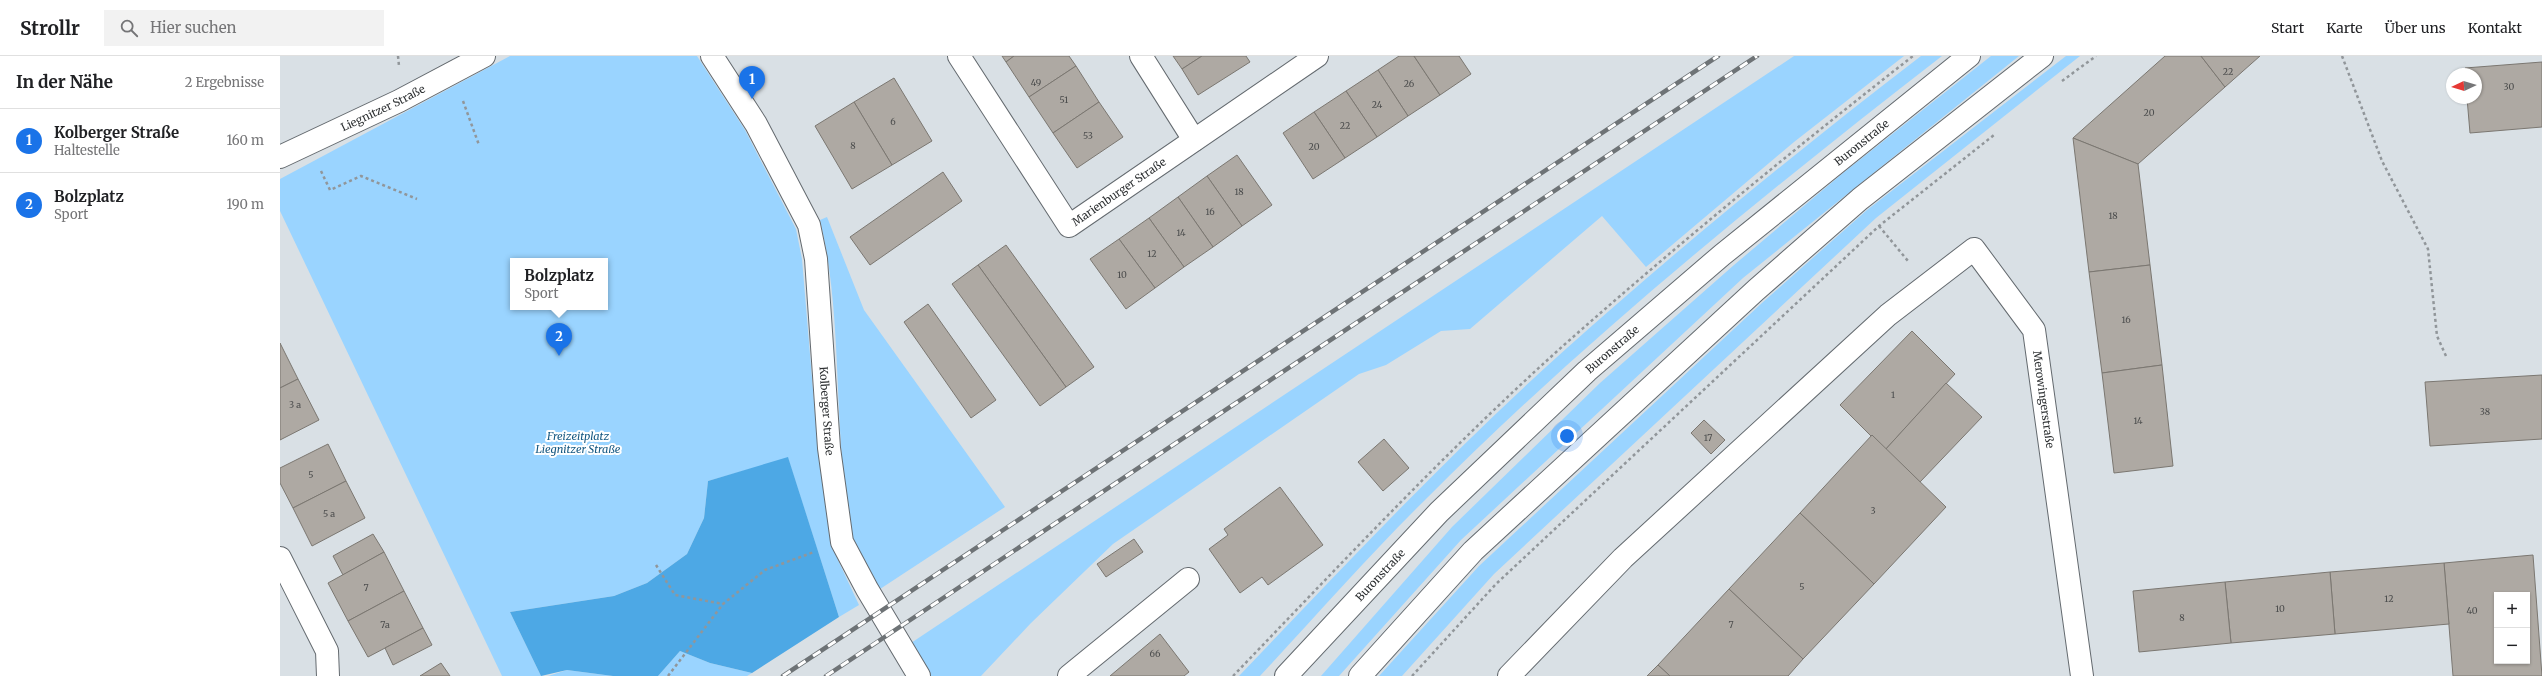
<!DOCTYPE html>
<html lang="de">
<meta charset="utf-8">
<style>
body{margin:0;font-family:Merriweather,serif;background:#f2f2f2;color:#202124}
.controls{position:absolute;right:12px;bottom:12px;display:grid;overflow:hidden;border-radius:0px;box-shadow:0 1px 3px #0004}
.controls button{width:36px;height:36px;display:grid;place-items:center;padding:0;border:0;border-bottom:1px solid #e0e0e0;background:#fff;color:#202124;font:20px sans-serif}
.compass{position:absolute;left:2166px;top:12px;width:36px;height:36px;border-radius:50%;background:#fff;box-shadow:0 1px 3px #0004;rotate:266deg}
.you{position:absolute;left:1287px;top:380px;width:14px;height:14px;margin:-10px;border:3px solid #fff;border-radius:50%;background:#1a73e8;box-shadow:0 0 0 6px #1a73e833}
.badge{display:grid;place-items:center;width:26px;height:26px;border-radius:50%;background:#1a73e8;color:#fff;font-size:13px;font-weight:700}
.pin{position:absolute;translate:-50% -33px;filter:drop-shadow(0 1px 2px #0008)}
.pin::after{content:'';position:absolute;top:21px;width:14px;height:12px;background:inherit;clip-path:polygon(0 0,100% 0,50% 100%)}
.popup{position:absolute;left:230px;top:202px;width:98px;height:52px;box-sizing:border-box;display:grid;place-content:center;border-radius:0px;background:#fff;filter:drop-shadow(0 1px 3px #0005);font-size:13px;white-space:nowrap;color:#757577}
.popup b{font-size:15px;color:#202124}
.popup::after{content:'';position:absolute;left:50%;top:100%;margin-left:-8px;border:8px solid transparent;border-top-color:#fff}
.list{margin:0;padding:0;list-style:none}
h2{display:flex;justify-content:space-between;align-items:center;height:52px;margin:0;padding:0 16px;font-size:17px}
h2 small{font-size:13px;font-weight:400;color:#757577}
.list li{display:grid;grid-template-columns:26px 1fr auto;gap:12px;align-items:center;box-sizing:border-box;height:64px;padding:0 16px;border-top:1px solid #e0e0e0}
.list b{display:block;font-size:15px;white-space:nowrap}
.list p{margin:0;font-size:13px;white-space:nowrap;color:#757577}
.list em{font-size:13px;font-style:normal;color:#757577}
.icon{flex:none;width:22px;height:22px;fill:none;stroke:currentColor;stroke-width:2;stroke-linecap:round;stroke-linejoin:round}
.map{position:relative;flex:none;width:2262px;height:620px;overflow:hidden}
header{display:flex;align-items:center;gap:24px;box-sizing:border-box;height:56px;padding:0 20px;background:#fff;border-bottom:1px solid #e0e0e0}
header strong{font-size:19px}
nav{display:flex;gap:22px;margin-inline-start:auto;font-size:14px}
.search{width:280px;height:36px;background:#f2f2f2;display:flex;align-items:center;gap:10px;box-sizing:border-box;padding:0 14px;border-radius:0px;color:#757577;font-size:15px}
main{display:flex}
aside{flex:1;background:#fff}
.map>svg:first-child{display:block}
.green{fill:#9ad4ff;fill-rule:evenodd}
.forest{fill:#4da8e5}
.building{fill:#aea9a3;stroke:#7b7771;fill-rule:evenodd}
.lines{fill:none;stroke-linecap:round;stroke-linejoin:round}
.minor-casing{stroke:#646a6f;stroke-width:24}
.path{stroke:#91969a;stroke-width:2.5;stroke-dasharray:3 3;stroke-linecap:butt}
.minor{stroke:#fff;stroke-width:22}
.rail-casing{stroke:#6e7376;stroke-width:4.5}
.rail{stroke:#fff;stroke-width:3;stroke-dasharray:9;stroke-linecap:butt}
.labels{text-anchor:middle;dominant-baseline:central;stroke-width:4;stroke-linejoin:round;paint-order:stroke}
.number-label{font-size:9px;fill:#4d4e4e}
.street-label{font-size:11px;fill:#2d3032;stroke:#fff}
.park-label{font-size:11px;font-style:italic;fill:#145780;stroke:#fff}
</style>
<header>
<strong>Strollr</strong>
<div class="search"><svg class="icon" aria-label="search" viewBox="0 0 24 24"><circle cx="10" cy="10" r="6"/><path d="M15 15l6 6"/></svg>Hier suchen</div>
<nav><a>Start</a><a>Karte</a><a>Über uns</a><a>Kontakt</a></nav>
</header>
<main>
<aside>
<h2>In der Nähe<small>2 Ergebnisse</small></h2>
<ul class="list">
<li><span class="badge">1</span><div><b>Kolberger Straße</b><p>Haltestelle</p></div><em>160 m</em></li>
<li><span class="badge">2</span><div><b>Bolzplatz</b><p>Sport</p></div><em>190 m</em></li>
</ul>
</aside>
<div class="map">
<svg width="2262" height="620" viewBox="0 0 2262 620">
<rect width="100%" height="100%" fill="#d9e0e5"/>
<g class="green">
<path d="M230,0H417L465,74L516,173L522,203L538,394L551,489L579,549L559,561L508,402L428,425L424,462L407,498L367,527L334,540L230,556L261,620H222L0,155V123ZM233,205H325V251H233Z"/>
<path d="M1514,0H1624L1514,86L1366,211L1322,160L1190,273L1161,275L1106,309L1079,318L833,488L751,567L701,620H650L631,587Z"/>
<path d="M1641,0H1662C1483,139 1305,283 1145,444C1088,500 1035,561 980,620H959C1066,508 1172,395 1287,292C1401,190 1520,93 1641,0Z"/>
<path d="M1711,0H1739L1463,222L1181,484L1059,620H1041L1172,471L1320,327L1454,209L1563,117Z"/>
<path d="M1786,0H1800L1596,162L1214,518L1122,620H1099L1199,510L1483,246L1587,154Z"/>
<path d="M547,161L584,254L725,451L597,535C589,518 577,500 573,482C551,377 565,268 540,164Z"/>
<path d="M400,595L430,607L472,617L467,620H378Z"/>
<path d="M287,614L333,620H268Z"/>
</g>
<path class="forest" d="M508,401L559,561L472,617L430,607L400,595L378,620H333L287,614L261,620L230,556L334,540L367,527L407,498L424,462L428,425Z"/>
<g class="building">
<path d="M722,0H734L726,6Z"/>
<path d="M734,0H789L796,10L749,41L726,6Z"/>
<path d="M893,0H922L902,13Z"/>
<path d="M922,0H966L970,6L918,39L902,13Z"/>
<path d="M1119,0H1134L1160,39L1128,60L1098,14Z"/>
<path d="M1134,0H1179L1191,18L1160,39Z"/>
<path d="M1885,0H1921L1945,31L1858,108L1793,82Z"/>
<path d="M1921,0H1980L1945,31Z"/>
<path d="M2262,6V71L2190,77L2187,42H2196V18H2185V12Z"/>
<path d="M796,10L819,46L773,77L749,41Z"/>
<path d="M1098,14L1128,60L1097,81L1066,35Z"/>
<path d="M614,22L652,85L612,109L574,46Z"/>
<path d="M1066,35L1097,81L1065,102L1034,56Z"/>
<path d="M574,46L612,109L572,133L535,70Z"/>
<path d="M819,46L843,81L797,112L773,77Z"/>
<path d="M1034,56L1065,102L1033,123L1003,77Z"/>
<path d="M1793,82L1858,108L1870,209L1809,216Z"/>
<path d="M957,99L992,149L962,170L927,120Z"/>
<path d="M663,116L682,145L590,209L570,181Z"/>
<path d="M927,120L962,170L933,191L898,141Z"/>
<path d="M898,141L933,191L904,211L869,162Z"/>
<path d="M869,162L904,211L875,232L839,183Z"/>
<path d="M839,183L875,232L846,253L810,203Z"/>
<path d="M726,189L814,311L786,331L698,209Z"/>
<path d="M698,209L786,331L760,350L672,228Z"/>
<path d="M1870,209L1882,309L1822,317L1809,216Z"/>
<path d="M648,248L716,344L691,362L624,266Z"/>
<path d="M1632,275L1675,318L1605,394L1560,349Z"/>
<path d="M0,287L18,323L0,332Z"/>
<path d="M1882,309L1893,410L1834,417L1822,317Z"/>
<path d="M2262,319V383L2150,390L2145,326Z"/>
<path d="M18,323L39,364L0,384V332Z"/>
<path d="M1666,327L1702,361L1640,426L1605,394Z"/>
<path d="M1424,364L1445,384L1431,398L1411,377Z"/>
<path d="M1592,379L1666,451L1594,528L1520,457Z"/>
<path d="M1104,383L1129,412L1103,435L1078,406Z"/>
<path d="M48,388L66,425L13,452L0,427V412Z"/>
<path d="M66,425L85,462L32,490L13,452Z"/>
<path d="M1000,431L1043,489L988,529L982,521L960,537L929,493L948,479L944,473Z"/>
<path d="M1520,457L1594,528L1523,603L1449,533Z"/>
<path d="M93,478L104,496L63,519L53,500Z"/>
<path d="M854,483L863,496L826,521L817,508Z"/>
<path d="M104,496L124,535L68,565L48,527Z"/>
<path d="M2253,499L2262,620H2173L2164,507ZM2217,539H2247V605H2217Z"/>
<path d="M2164,507L2169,568L2055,578L2050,516Z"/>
<path d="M2050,516L2055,578L1951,587L1945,526Z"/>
<path d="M1945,526L1951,587L1859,596L1853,535Z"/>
<path d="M1449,533L1523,603L1508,620H1390L1378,609Z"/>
<path d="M124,535L143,572L88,601L68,565Z"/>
<path d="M143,572L152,589L113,609L105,592Z"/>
<path d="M880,578L909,616L904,620H830Z"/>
<path d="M161,607L170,620H140Z"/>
<path d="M1378,609L1390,620H1367Z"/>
</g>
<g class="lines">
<defs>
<g id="minor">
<path id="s1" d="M432,0L476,68L529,169L536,203L549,392L562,486L587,533L639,620"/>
<path id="s2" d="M679,0L789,170L1037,0"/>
<path d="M861,0L914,84"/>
<path id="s3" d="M0,101L119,45L204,0"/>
<path d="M0,502L47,595L48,620"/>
<path d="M789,620L908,523"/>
<path id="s4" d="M1006,620L1159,456L1307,315L1442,199L1689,0"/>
<path d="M1080,620L1193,495L1476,234L1580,143L1762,0"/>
<path id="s5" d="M1229,620L1343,502L1608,259L1694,193L1754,274L1802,620"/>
</g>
</defs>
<use href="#minor" class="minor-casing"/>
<g class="path">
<path d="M118,0L119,10"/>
<path d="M2062,0L2102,105L2148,193L2157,280L2166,300"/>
<path d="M1782,25L1816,0"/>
<path d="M183,45L199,89"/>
<path d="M41,115L50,134L81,120L137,143"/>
<path d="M1599,170L1628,205"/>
<path d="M376,509L395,539L443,548"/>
<path d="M388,620L443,548L485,514L534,496"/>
<path d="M953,620C1061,508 1168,393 1284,289C1397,189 1514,93 1633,0"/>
<path d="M1132,620L1216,528L1599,170L1714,79"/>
</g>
<use href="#minor" class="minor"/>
<defs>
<g id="rail">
<path d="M503,620L1438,0"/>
<path d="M546,620L1477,0"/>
</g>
</defs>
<use href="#rail" class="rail-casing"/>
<use href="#rail" class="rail"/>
</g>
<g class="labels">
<g class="number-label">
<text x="1948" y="15">22</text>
<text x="756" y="26">49</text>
<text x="1129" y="27">26</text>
<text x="2229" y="30">30</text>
<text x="784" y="43">51</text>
<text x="1097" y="48">24</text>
<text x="1869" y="56">20</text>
<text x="613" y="65">6</text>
<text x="1065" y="69">22</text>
<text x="808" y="79">53</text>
<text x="573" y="89">8</text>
<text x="1034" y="90">20</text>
<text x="959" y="135">18</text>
<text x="930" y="155">16</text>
<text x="1833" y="159">18</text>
<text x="901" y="176">14</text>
<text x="872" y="197">12</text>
<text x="842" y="218">10</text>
<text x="1846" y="263">16</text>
<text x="1613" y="338">1</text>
<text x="15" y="348">3 a</text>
<text x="2205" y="355">38</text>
<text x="1858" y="364">14</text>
<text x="1428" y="381">17</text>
<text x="31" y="418">5</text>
<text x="1593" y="454">3</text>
<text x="49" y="457">5 a</text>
<text x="1522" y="530">5</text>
<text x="86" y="531">7</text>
<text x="2109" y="542">12</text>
<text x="2000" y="552">10</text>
<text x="2192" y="554">40</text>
<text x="1902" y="561">8</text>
<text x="105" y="568">7a</text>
<text x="1451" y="568">7</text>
<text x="875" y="597">66</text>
</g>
<g class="street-label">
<text stroke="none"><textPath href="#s3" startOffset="114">Liegnitzer Straße</textPath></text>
<text stroke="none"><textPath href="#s4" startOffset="786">Buronstraße</textPath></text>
<text stroke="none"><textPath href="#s2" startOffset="263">Marienburger Straße</textPath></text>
<text stroke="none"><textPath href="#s4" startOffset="462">Buronstraße</textPath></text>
<text stroke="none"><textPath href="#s5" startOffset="803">Merowingerstraße</textPath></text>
<text stroke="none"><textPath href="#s1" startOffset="382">Kolberger Straße</textPath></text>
<text stroke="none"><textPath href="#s4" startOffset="138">Buronstraße</textPath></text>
</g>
<g class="park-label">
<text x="298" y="380">Freizeitplatz<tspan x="298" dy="13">Liegnitzer Straße</tspan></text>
</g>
</g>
</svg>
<div class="controls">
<button>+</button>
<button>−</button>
</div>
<svg class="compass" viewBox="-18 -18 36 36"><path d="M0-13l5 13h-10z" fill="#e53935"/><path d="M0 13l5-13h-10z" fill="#757577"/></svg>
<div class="you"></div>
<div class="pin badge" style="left:472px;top:43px">1</div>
<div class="pin badge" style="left:279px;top:300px">2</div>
<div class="popup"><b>Bolzplatz</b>Sport</div>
</div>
</main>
